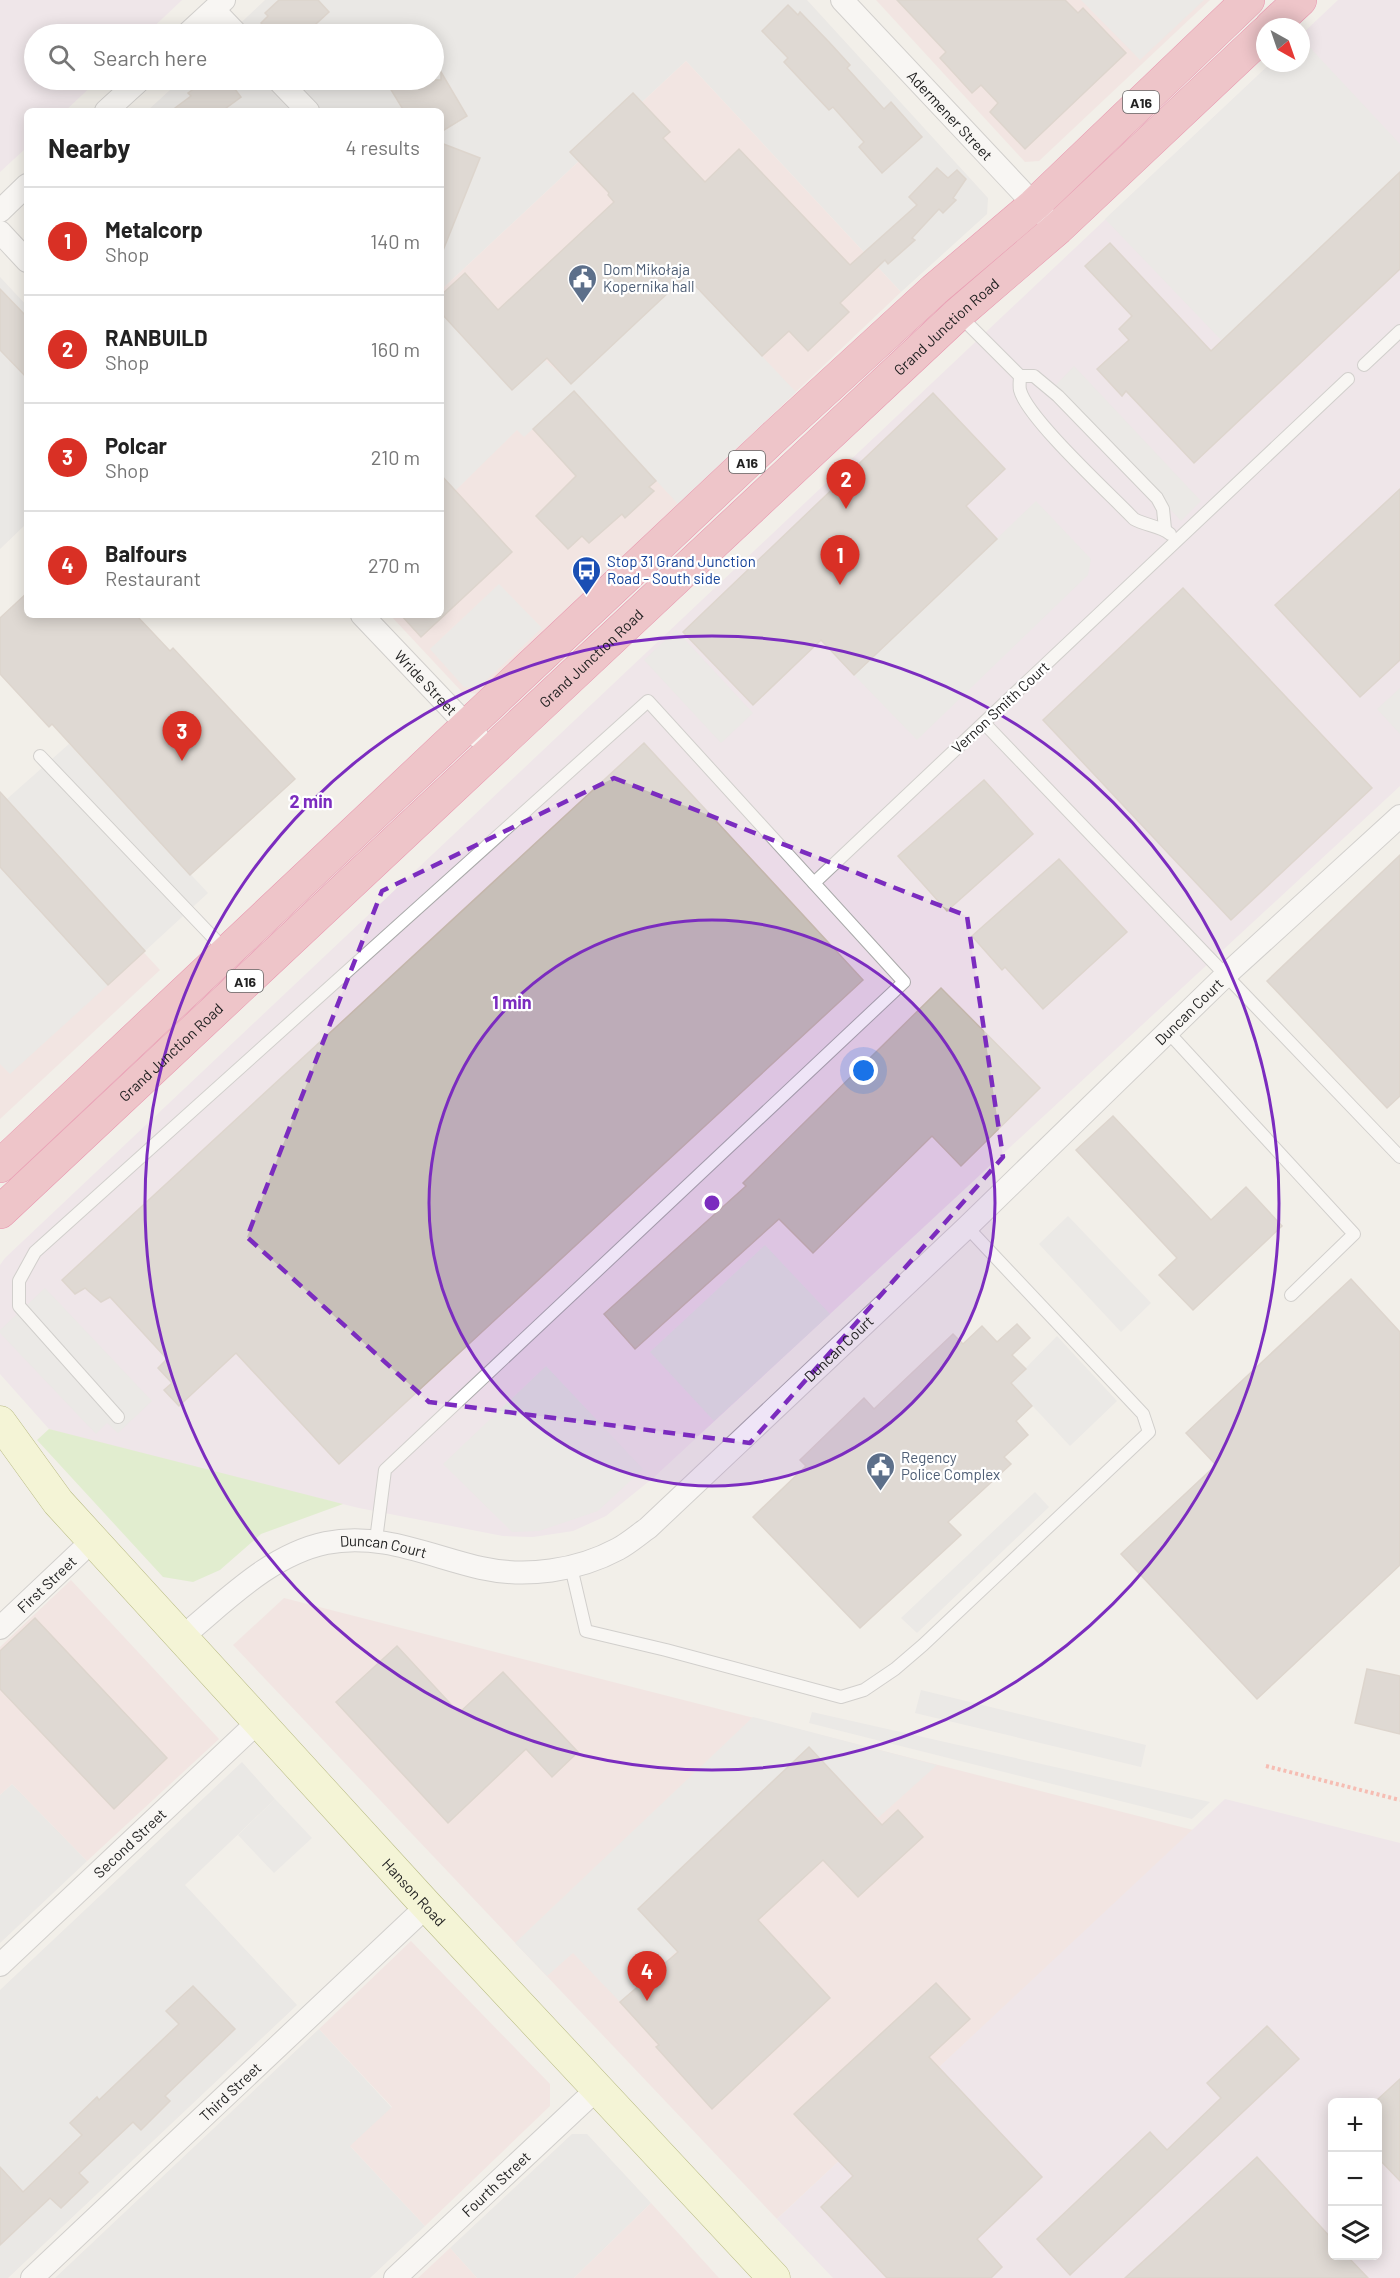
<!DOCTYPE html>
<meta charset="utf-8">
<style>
body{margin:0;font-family:Barlow,sans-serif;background:#f2f2f2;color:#222}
.controls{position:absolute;right:18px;bottom:18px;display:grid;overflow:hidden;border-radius:9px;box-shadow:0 3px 15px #0003}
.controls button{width:54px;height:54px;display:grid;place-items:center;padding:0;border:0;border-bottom:2px solid #e0e0e0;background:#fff;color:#222;font:30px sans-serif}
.compass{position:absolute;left:1256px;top:18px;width:54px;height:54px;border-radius:50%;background:#fff;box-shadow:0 3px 15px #0003;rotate:140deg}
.you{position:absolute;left:864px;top:1071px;width:21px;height:21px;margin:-15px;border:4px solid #fff;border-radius:50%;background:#1a73e8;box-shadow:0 0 0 9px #1a73e833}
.badge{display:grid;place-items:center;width:39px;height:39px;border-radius:50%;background:#d93025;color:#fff;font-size:20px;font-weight:700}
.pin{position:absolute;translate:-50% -50px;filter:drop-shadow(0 2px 3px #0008)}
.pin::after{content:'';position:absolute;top:32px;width:21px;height:18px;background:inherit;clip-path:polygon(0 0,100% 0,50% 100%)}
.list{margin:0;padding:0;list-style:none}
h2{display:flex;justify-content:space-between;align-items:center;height:78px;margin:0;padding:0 24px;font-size:26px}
h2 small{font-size:20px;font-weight:400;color:#767676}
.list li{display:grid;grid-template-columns:39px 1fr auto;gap:18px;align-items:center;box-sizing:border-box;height:108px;padding:0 24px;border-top:2px solid #e0e0e0}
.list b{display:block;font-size:22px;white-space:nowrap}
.list p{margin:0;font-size:20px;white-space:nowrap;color:#767676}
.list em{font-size:20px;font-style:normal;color:#767676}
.icon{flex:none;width:33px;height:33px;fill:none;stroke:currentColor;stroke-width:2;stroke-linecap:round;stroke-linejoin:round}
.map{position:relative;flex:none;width:1400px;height:2278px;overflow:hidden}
.search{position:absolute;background:#fff;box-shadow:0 3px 15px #0003;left:24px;top:24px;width:420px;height:66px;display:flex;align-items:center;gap:15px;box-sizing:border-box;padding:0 21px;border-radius:33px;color:#767676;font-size:22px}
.panel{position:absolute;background:#fff;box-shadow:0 3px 15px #0003;left:24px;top:108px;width:420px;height:510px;border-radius:9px}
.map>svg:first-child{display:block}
.residential{fill:#e0dfdf}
.commercial{fill:#f2dad9}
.industrial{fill:#ebdbe8;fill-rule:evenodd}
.grass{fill:#cdebb0}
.parking{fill:#e2e2e2}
.building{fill:#c7bfb8;stroke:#c4b6ab;stroke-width:1.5}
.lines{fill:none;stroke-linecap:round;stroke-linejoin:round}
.lane-casing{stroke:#a9a9a9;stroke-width:14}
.street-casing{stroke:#a9a9a9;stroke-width:24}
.secondary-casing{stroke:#707d05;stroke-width:33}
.highway-casing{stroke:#dc2a67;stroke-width:34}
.path{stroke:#fa8072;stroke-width:4;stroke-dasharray:3 3;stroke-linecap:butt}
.lane{stroke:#fff;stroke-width:12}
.street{stroke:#fff;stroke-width:22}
.secondary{stroke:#f7fabf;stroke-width:32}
.highway{stroke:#e892a2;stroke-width:33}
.marked{fill:none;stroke:#7b2cbf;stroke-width:4.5;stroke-dasharray:12 8;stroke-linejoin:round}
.ring{fill:none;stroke:#7b2cbf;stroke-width:3}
.labels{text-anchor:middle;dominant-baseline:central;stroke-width:4.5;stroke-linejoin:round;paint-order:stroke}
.shield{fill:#fff;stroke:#646464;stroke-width:1.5}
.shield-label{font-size:14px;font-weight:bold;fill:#222}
.street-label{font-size:15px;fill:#222;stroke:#fff}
.service-label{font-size:15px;fill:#4e5e75;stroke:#fff;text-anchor:start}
.transit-label{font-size:15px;fill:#164399;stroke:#fff;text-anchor:start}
.centre{fill:#7b2cbf;stroke:#fff;stroke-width:3}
.ring-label{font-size:18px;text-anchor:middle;font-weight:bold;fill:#7b2cbf;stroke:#fff;stroke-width:4.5;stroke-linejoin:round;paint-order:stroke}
</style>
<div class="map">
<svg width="1400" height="2278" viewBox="0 0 1400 2278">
<rect width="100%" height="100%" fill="#f2efe9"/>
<g class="residential">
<path d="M265,0H807L988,198L987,214L901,292L686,61L441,290V111H147L181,80H434V34H229Z"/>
<path d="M0,277L27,306V523L0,549Z"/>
<path d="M242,1762L275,1799L185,1885L297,2005L8,2278H0V1990Z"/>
<path d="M12,1784L87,1861L0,1943V1795Z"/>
<path d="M319,2029L392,2108L351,2147L425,2226L370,2278H55Z"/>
<path d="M572,2134H587L651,2203L574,2278H477L450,2248Z"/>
</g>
<g class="commercial">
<path d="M876,0H1210L1039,161L1025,162Z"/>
<path d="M686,61L901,292L478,694L462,692L390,615H441V290Z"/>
<path d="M0,797L160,970L0,1119Z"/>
<path d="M71,1580L219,1739L87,1861L12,1784L0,1795V1647Z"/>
<path d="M284,1598L1193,1830L777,2219L233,1645Z"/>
<path d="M411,1941L550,2084V2106L425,2226L350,2146L392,2107L319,2029Z"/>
<path d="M651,2203L719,2278H574Z"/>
<path d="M450,2248L477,2278H418Z"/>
</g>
<g class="industrial">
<path d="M0,0H182L146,34H34V80H98L65,111H27V147L0,172Z"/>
<path d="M1338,0H1400V786L653,1478L606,1516L573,1531L533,1537L503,1536L359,1508L85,1442L49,1429L0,1374V1265L5,1258L1271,63H1301V35Z"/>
<path d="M1225,1799L1400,1843V2278H833L777,2219ZM1332,2102H1378V2256H1332Z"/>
</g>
<path class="grass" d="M49,1429L343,1504L261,1534L220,1570L193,1582L163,1577L37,1440Z"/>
<g class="parking">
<path d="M1081,0H1204L1140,60Z"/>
<path d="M1301,38L1400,144V172L1222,341L1105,219L1271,63H1301Z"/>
<path d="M686,276L796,392L678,504L574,392L524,437L517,430L455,491L441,475V313L512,390L545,360L571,384Z"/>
<path d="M1074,366L1201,501L1181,521L1056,385Z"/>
<path d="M1036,501L1091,559L1088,575L917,740L854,675Z"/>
<path d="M499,584L542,628L478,688L464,687L430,649Z"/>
<path d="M676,630L753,713L721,743L644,660Z"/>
<path d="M1400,688V734L1377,709Z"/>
<path d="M69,744L208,893L145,951L7,799Z"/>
<path d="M0,867L108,985L10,1074L0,1064Z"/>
<path d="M1068,1216L1151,1303L1121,1332L1039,1244Z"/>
<path d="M765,1245L830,1314L714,1421L650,1352Z"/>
<path d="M45,1288L152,1401L118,1433L107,1423L96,1434L0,1333V1330Z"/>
<path d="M1057,1336L1117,1401L1070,1446L1011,1383Z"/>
<path d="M546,1366L643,1469L598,1511L539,1531L512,1532L443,1464Z"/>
<path d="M1035,1492L1049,1507L917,1633L901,1618Z"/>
<path d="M921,1690L1146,1745L1141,1767L915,1713Z"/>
<path d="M812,1712L1210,1802L1192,1819L809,1723Z"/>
<path d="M753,1717L937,1765L878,1818L809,1748L638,1909L677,1951L620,2002L573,1953L547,1976L515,1943Z"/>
<path d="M275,1799L312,1838L274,1873L238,1835Z"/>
</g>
<g class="building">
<path d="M279,0H318L329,12L305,34H272L261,23L268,16L265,13Z"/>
<path d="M897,0H1065L1078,13L1083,8L1126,53L1025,149L990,112L998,103L981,85L972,93L940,58L946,52Z"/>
<path d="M788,5L798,15L800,12L829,42L850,65L847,68L884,109L891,102L922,137L882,173L859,147L864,142L833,107L829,110L784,62L788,58L762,31Z"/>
<path d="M441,72L467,116L441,132V111H404L385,80H441Z"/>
<path d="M206,80H228L241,97L222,111H171L191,96L188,93Z"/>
<path d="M633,93L670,132L663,138L705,182L739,149L850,265L917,205L909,197L937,168L948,178L957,170L966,179L953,198L956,200L943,213L939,209L912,238L915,240L888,264L885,260L840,303L849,312L808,351L789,331L762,356L686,276L571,384L547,358L512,390L441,313V295L465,273L498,310L614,202L608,195L609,193L570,152Z"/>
<path d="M441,143L480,158L442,253H441Z"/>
<path d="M1400,172V269L1194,463L1126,391L1122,396L1097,369L1129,340L1119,329L1132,316L1085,266L1110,243L1211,351Z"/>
<path d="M0,289L27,317V378L0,350Z"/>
<path d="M574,391L656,481L649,487L654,491L625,518L622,514L589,543L582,536L568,549L536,516L576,476L533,429Z"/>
<path d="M933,393L1005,469L966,506L997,539L854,675L821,640L753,705L683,632Z"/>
<path d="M441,475L512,552L421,637L401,615H441Z"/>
<path d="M1400,489V660L1360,697L1275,605Z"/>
<path d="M1183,588L1372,788L1231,920L1043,720Z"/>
<path d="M27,593V615H136L170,651L173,648L295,779L190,875L52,724L49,727L0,674V618Z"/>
<path d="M644,743L863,980L339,1464L236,1353L179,1406L164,1390L172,1383L158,1368L167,1359L110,1297L101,1302L85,1288L75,1294L62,1280Z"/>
<path d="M984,780L1033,834L947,911L898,856Z"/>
<path d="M0,792L145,951L108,985L0,867Z"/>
<path d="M1400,855V1096L1387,1108L1267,981Z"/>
<path d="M1059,859L1127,932L1043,1009L1005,967L1002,970L972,936Z"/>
<path d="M941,988L1040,1088L961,1166L932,1136L813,1253L779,1219L635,1349L604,1314L746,1186L743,1183Z"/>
<path d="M1113,1116L1211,1220L1246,1187L1282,1226L1193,1310L1159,1275L1177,1258L1076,1150Z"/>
<path d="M1351,1279L1400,1332V1565L1257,1699L1121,1554L1216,1465L1186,1433Z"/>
<path d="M1017,1324L1030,1338L1012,1355L1026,1369L1011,1383L1032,1406L1016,1421L1028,1435L1004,1457L1011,1464L948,1522L961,1535L860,1628L753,1517L806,1466L800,1460L864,1398L874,1409L953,1334L963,1344L982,1326L997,1342Z"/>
<path d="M35,1618L167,1758L114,1809L0,1689V1651Z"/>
<path d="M397,1646L459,1713L503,1672L578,1752L552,1777L526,1749L448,1823L336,1702Z"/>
<path d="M1367,1669L1400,1676V1734L1355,1723Z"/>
<path d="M809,1747L882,1825L898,1810L923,1837L858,1897L823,1860L758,1920L830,1998L712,2109L656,2047L659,2045L620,2002L678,1952L638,1909Z"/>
<path d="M936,1983L970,2019L929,2057L1042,2177L977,2239L1002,2267L991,2278H887L821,2207L853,2176L794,2114Z"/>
<path d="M193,1986L235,2029L165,2096L170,2101L141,2130L133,2122L79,2173L88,2182L61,2208L50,2198L0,2245V2167L23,2192L82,2135L70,2123L97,2097L99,2100L179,2024L166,2011Z"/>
<path d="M1267,2026L1299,2059L1070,2275L1037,2239L1150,2132L1167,2150L1221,2098L1207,2083Z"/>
<path d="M1400,2079V2181L1377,2157V2100Z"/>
<path d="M1257,2157L1332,2239V2256H1347L1368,2278H1125Z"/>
</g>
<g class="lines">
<defs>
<g id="lane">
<path d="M958,314L1020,376H1034L1058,396L1157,498L1163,509L1165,529"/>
<path d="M1364,365L1400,331"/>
<path d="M1020,376C1020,380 1019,386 1020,390C1027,418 1110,494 1134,519C1144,525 1163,527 1170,534"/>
<path d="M984,723L1400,1157"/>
<path d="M40,756L227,952"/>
<path d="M814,883L1348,379"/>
<path d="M1168,1032L1354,1234L1291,1295"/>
<path d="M118,1417L19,1306V1281L35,1252L648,701L904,982L385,1470L376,1540"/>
<path d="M571,1567L586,1631L666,1650L841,1697L864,1690L895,1669L923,1645L1149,1432L1143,1414L967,1227"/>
</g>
<g id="street">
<path id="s1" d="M842,0L1044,215"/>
<path d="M214,10L237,34"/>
<path d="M187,34L224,0"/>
<path d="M278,80L308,111"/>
<path d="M106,111L140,80"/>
<path d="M0,211L27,185"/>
<path d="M0,232L27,261"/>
<path id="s2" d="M362,615L477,736"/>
<path id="s3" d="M0,1628L93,1540"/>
<path id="s4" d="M182,1637C225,1602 269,1555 326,1543C381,1532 429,1556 481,1568C526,1578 577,1571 618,1549C629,1543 638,1535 648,1528L967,1227L1227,974L1400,816"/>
<path id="s5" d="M0,1965L259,1721"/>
<path id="s6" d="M32,2278L427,1906"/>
<path id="s7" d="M395,2278L597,2089"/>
</g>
<g id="secondary">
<path id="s8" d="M0,1422L58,1502L427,1906L774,2278"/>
</g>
<g id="highway">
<path d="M1271,27L1300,0"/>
<path d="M0,1166L777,434L934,290L1034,205L1248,0"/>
<path id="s9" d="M0,1212L958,314L1058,228L1265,33"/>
</g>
</defs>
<use href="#lane" class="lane-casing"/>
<use href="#street" class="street-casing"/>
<use href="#secondary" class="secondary-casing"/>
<use href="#highway" class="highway-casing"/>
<path class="path" d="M1266,1766L1400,1800"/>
<use href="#lane" class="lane"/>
<use href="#street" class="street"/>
<use href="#secondary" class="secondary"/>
<use href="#highway" class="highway"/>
</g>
<path d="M0 0H1400V2278H0ZM614,778L967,916L1003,1157L750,1443L429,1402L247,1237L382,891Z" fill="#f2efe9" fill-opacity=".55" fill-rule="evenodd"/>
<path class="marked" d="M614,778L967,916L1003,1157L750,1443L429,1402L247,1237L382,891Z"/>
<circle cx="712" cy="1203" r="283" fill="#7b2cbf" fill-opacity=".12"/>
<g class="ring">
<circle cx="712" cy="1203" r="283"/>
<circle cx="712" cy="1203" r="567"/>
</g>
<defs>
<symbol id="civic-pin" viewBox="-11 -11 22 30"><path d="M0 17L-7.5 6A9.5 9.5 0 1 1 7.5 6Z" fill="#5c6f8a" stroke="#fff"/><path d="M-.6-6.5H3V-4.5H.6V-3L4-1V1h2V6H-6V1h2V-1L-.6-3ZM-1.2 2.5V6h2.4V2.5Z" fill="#fff"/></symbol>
<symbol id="bus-pin" viewBox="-11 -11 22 30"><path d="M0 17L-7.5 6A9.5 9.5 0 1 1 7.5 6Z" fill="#1a4fb4" stroke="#fff"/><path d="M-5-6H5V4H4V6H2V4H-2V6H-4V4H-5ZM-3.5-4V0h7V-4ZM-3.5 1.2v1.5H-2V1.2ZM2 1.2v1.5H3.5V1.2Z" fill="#fff"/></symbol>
</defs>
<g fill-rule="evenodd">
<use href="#civic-pin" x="566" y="262" width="33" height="45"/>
<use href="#bus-pin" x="570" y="554" width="33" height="45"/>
<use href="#civic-pin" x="864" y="1450" width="33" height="45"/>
</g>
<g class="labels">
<g class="shield">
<rect x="1123" y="91" width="36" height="22" rx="4.5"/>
<rect x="729" y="451" width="36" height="22" rx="4.5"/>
<rect x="227" y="970" width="36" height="22" rx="4.5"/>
</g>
<g class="shield-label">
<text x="1141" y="102">A16</text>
<text x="747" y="462">A16</text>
<text x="245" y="981">A16</text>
</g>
<g class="street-label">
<text stroke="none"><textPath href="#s1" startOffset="158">Adermener Street</textPath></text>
<text stroke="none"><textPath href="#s9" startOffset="1296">Grand Junction Road</textPath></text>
<text stroke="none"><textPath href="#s9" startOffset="810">Grand Junction Road</textPath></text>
<text stroke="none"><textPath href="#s2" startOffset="93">Wride Street</textPath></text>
<text transform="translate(1000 707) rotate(-43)">Vernon Smith Court</text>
<text stroke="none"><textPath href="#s4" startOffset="1258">Duncan Court</textPath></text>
<text stroke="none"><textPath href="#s9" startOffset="234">Grand Junction Road</textPath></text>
<text stroke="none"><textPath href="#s4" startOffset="772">Duncan Court</textPath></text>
<text stroke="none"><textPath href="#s4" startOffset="232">Duncan Court</textPath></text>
<text stroke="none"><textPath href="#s3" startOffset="64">First Street</textPath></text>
<text stroke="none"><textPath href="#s5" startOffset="178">Second Street</textPath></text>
<text stroke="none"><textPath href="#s8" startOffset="627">Hanson Road</textPath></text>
<text stroke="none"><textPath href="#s6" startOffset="272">Third Street</textPath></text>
<text stroke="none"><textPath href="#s7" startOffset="138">Fourth Street</textPath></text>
</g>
<g class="service-label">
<text x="603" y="269">Dom Mikołaja<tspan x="603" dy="17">Kopernika hall</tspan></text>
<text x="901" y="1457">Regency<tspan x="901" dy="17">Police Complex</tspan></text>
</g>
<g class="transit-label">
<text x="607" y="561">Stop 31 Grand Junction<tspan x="607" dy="17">Road - South side</tspan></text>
</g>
</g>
<circle cx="712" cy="1203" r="9" class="centre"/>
<g class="ring-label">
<text x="311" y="808">2 min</text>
<text x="512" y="1009">1 min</text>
</g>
</svg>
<div class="controls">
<button>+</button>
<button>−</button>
<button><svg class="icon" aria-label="layers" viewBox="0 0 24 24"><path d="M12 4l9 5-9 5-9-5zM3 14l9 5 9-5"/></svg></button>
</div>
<svg class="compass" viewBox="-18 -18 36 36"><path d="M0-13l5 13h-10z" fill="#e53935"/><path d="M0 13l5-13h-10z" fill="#767676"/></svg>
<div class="you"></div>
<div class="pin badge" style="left:840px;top:585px">1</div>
<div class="pin badge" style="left:846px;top:509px">2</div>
<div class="pin badge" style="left:182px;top:761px">3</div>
<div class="pin badge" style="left:647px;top:2001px">4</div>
<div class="search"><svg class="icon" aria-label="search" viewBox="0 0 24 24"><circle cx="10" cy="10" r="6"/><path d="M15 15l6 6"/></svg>Search here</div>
<section class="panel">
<h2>Nearby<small>4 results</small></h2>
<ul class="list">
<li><span class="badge">1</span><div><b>Metalcorp</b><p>Shop</p></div><em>140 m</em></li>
<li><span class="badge">2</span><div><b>RANBUILD</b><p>Shop</p></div><em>160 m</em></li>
<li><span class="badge">3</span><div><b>Polcar</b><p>Shop</p></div><em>210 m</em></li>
<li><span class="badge">4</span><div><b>Balfours</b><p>Restaurant</p></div><em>270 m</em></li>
</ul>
</section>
</div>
